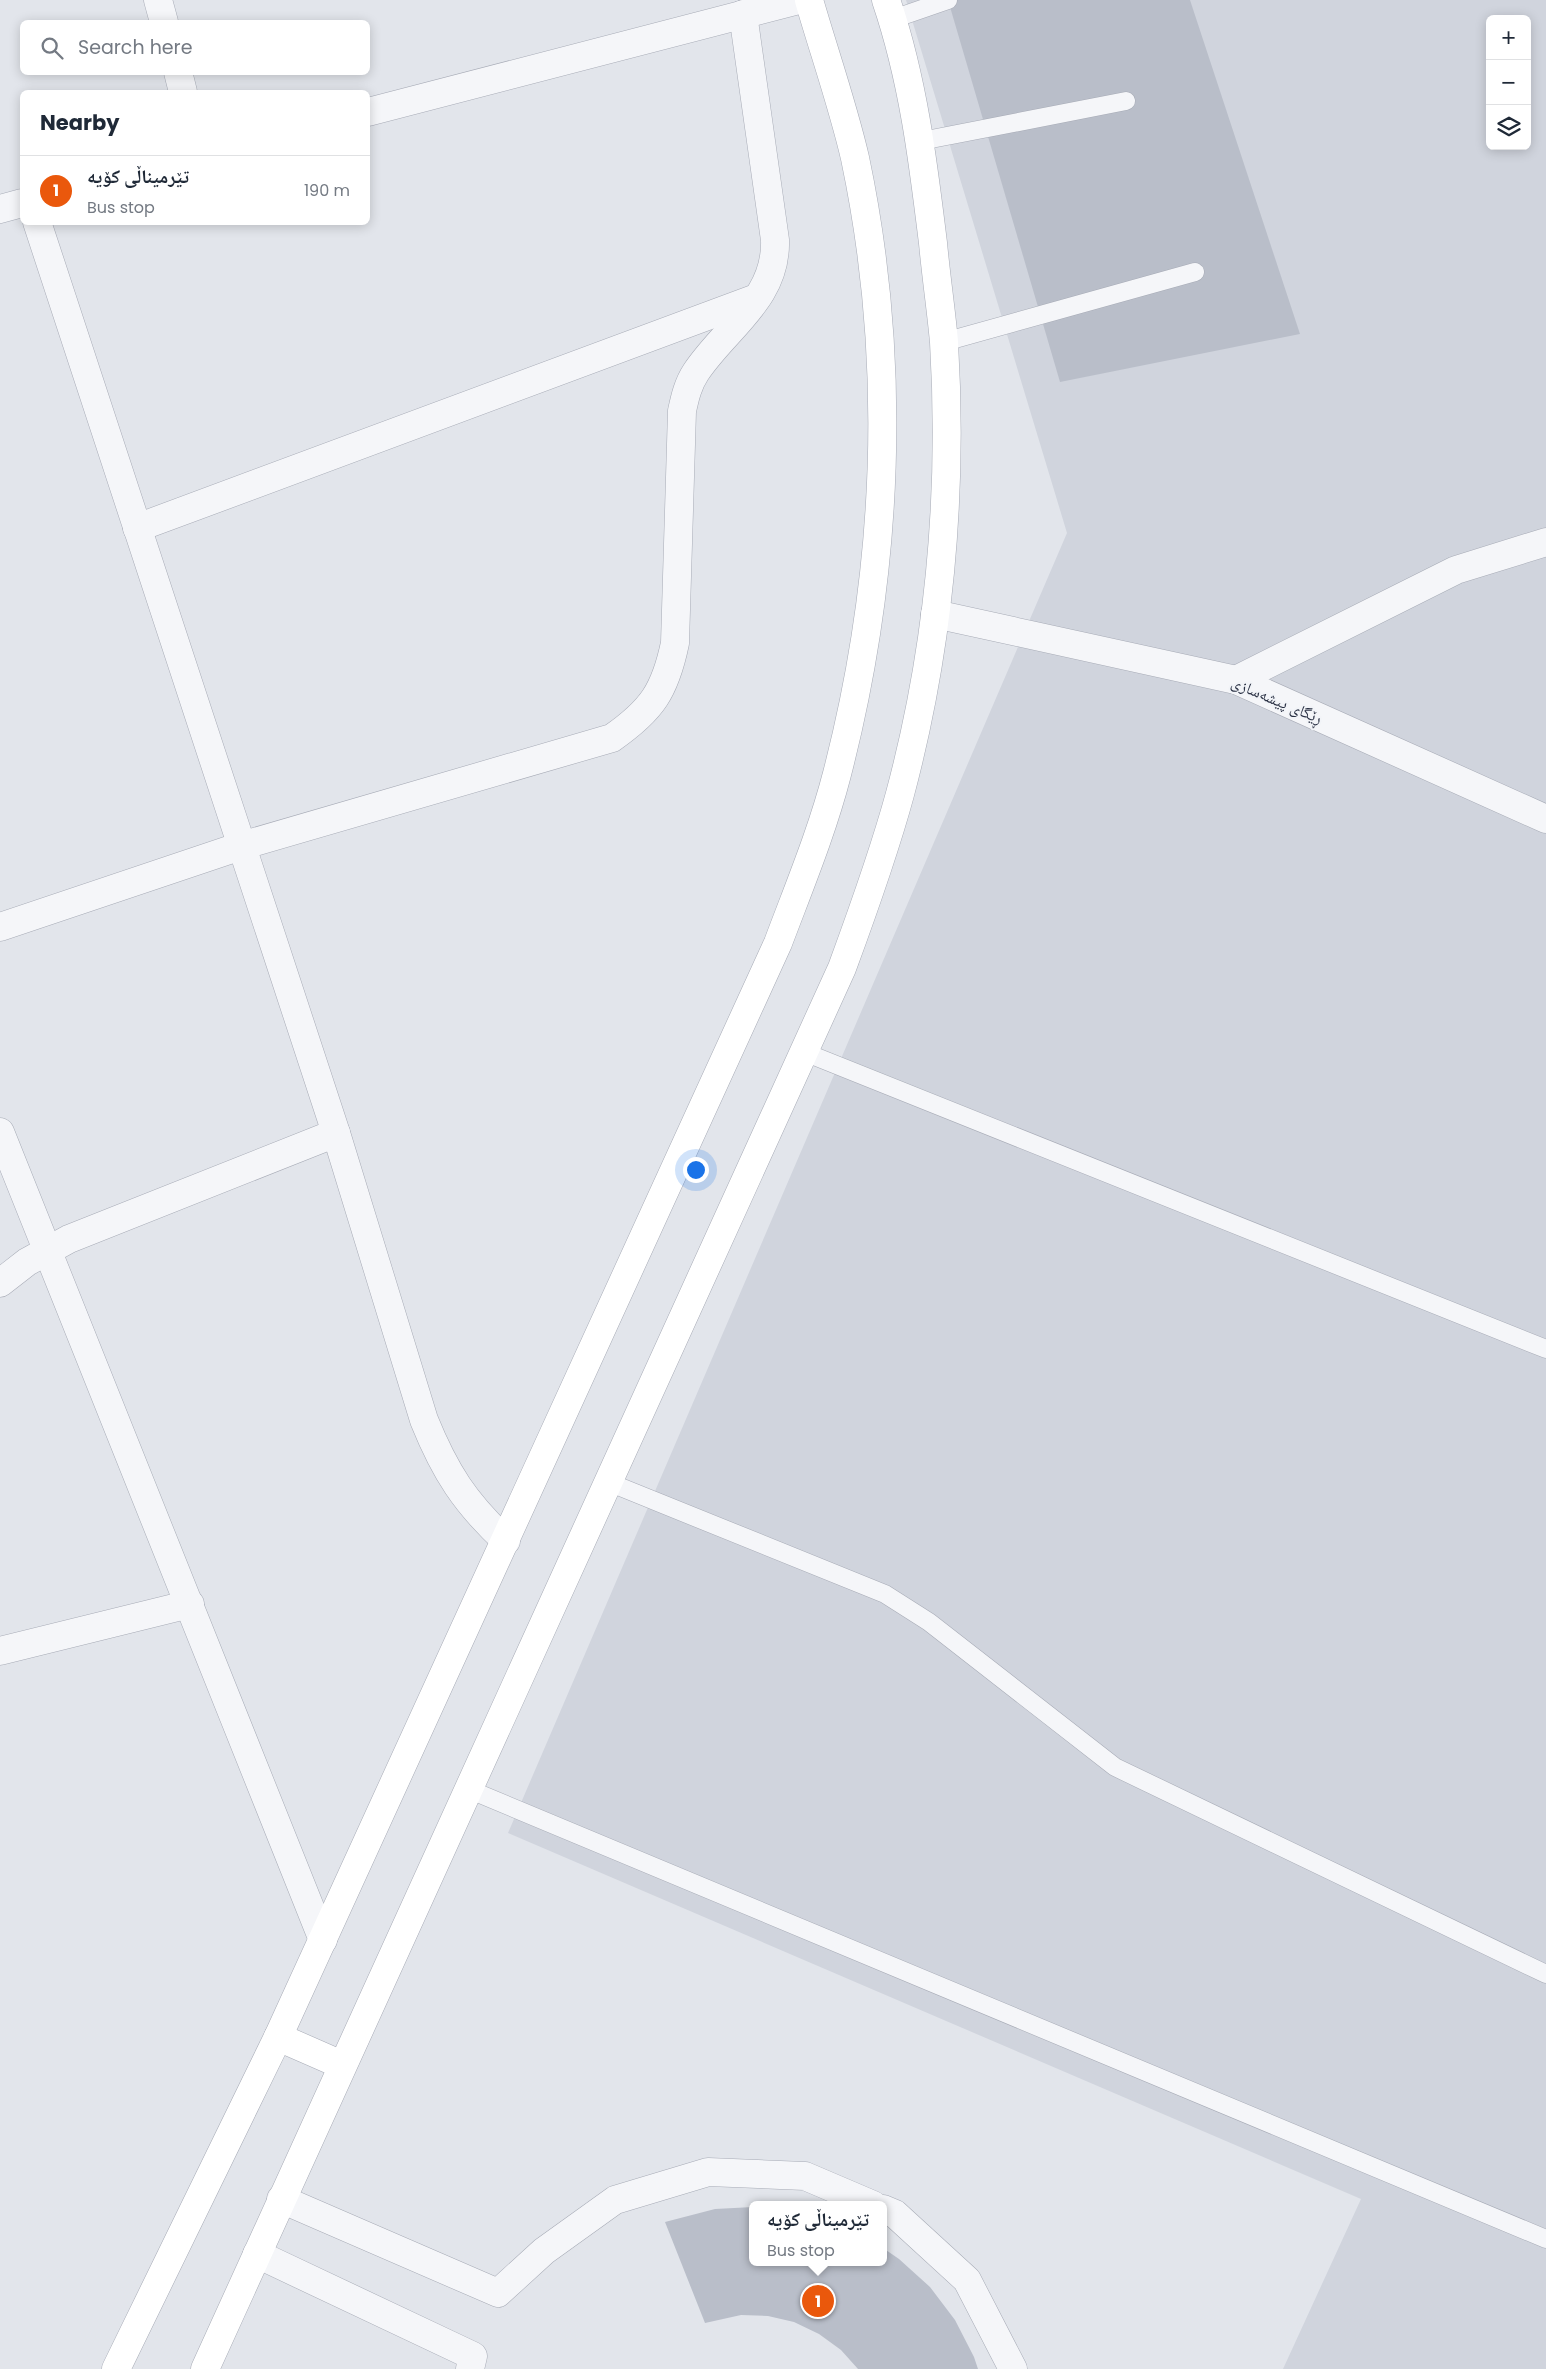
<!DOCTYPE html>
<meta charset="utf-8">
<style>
body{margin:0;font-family:Poppins,"Noto Naskh Arabic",sans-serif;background:#f6f6f7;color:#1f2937}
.controls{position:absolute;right:15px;top:15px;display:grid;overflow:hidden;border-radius:8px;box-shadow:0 2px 12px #0003}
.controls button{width:45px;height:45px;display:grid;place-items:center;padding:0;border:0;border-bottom:1px solid #e0e1e3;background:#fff;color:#1f2937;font:25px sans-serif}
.you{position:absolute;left:695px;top:1169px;width:18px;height:18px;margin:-12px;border:4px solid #fff;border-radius:50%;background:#1a73e8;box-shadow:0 0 0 8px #1a73e833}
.badge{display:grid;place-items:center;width:32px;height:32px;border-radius:50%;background:#ea580c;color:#fff;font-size:16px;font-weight:700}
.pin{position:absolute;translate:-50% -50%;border:2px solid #fff;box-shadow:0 1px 5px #0006}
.popup{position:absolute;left:749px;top:2201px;width:138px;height:65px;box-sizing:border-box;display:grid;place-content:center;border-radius:8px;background:#fff;filter:drop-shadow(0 1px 4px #0005);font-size:16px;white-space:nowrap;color:#747a83}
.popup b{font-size:19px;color:#1f2937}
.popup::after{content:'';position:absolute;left:50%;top:100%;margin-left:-10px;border:10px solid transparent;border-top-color:#fff}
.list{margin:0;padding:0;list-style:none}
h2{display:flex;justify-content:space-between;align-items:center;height:65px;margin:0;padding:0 20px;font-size:21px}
h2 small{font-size:16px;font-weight:400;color:#747a83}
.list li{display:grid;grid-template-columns:32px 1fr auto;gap:15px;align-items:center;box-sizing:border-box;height:70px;padding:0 20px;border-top:1px solid #e0e1e3}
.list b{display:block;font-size:19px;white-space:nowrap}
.list p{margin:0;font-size:16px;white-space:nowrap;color:#747a83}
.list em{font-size:16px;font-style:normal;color:#747a83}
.icon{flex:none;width:28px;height:28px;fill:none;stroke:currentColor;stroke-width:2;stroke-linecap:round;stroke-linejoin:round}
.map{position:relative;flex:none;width:1546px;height:2369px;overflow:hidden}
.search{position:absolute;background:#fff;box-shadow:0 2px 12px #0003;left:20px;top:20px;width:350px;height:55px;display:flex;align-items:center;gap:12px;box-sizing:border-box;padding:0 18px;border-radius:8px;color:#747a83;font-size:19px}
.panel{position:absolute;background:#fff;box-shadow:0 2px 12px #0003;left:20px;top:90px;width:350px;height:135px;border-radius:8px}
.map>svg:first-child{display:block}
.built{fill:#d0d4dd;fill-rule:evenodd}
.building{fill:#b9bec9}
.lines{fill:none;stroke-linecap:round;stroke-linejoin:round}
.lane-casing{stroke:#a7abb6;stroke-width:19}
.street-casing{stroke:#a7abb6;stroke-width:29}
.secondary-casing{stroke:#a7abb6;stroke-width:29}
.lane{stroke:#f5f6f9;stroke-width:18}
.street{stroke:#f5f6f9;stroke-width:28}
.secondary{stroke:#fff;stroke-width:28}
.labels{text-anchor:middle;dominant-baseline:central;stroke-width:4;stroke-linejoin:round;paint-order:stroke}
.street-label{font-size:16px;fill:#2a3144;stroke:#f2f4f8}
</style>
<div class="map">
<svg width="1546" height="2369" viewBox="0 0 1546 2369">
<rect width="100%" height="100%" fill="#e2e5eb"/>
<path class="built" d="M906,0H1546V2369H1283L1361,2199L508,1833L1067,533ZM1490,19H1527V146H1490Z"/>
<g class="building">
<path d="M948,0H1190L1300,334L1060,382Z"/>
<path d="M753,2207V2262H883V2248L899,2259L930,2287L955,2320L974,2357L978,2369H858L841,2350L819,2334L794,2322L768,2316L741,2315L705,2323L665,2222L715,2209Z"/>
</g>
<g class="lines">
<defs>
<g id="lane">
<path d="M893,19L948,0"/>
<path d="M921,141L1126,101"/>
<path d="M944,342L1195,272"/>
<path d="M804,1052L1546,1349"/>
<path d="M608,1482L885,1594L929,1622L1115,1767L1546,1974"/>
<path d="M468,1789L1546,2239"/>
</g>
<g id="street">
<path d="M158,0L164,22"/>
<path d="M178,72L183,92"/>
<path d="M368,112L799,0"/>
<path d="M0,209L22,203"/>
<path d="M37,222L336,1133L424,1420C445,1472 465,1503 506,1541"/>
<path d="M137,528L756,298"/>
<path d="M935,614L1236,680L1546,819"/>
<path d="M1236,680L1456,570L1546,542"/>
<path d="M0,927L241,846L612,738C652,710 665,691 675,643L682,411C685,397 688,384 696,372C726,327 777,299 775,240L743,14"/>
<path d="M0,1132L323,1940"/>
<path d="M0,1283L27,1262L69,1239L336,1133"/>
<path d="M0,1651L190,1604"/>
<path d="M281,2199L498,2293L544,2251L615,2200L708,2172L805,2176L873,2205"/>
<path d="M883,2209L895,2214L967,2280L1013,2369"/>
<path d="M257,2254L473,2356L470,2369"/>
</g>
<g id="secondary">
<path d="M278,2037L342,2065"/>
<path d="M116,2369L278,2037L778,943C799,887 822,832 837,774C889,573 898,362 855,158C843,106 824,52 809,0"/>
<path d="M205,2369L842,968C863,911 884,853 900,794C939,648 953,493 944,342C941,309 936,276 933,243C923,161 913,79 886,0"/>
</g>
</defs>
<use href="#lane" class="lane-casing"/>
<use href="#street" class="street-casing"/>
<use href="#secondary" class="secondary-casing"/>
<use href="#lane" class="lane"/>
<use href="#street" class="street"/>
<use href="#secondary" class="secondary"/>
</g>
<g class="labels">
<g class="street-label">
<text transform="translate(1277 700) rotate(23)">ڕێگای پیشەسازی</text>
</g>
</g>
</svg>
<div class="controls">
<button>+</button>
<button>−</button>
<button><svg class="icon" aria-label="layers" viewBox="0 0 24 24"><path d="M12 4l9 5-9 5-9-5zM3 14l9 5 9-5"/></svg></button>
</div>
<div class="you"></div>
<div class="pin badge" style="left:818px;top:2301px">1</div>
<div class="popup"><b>تێرمیناڵی کۆیە</b>Bus stop</div>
<div class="search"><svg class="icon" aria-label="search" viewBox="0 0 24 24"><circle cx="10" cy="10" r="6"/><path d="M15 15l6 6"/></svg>Search here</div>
<section class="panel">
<h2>Nearby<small></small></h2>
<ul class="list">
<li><span class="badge">1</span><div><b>تێرمیناڵی کۆیە</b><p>Bus stop</p></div><em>190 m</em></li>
</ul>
</section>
</div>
